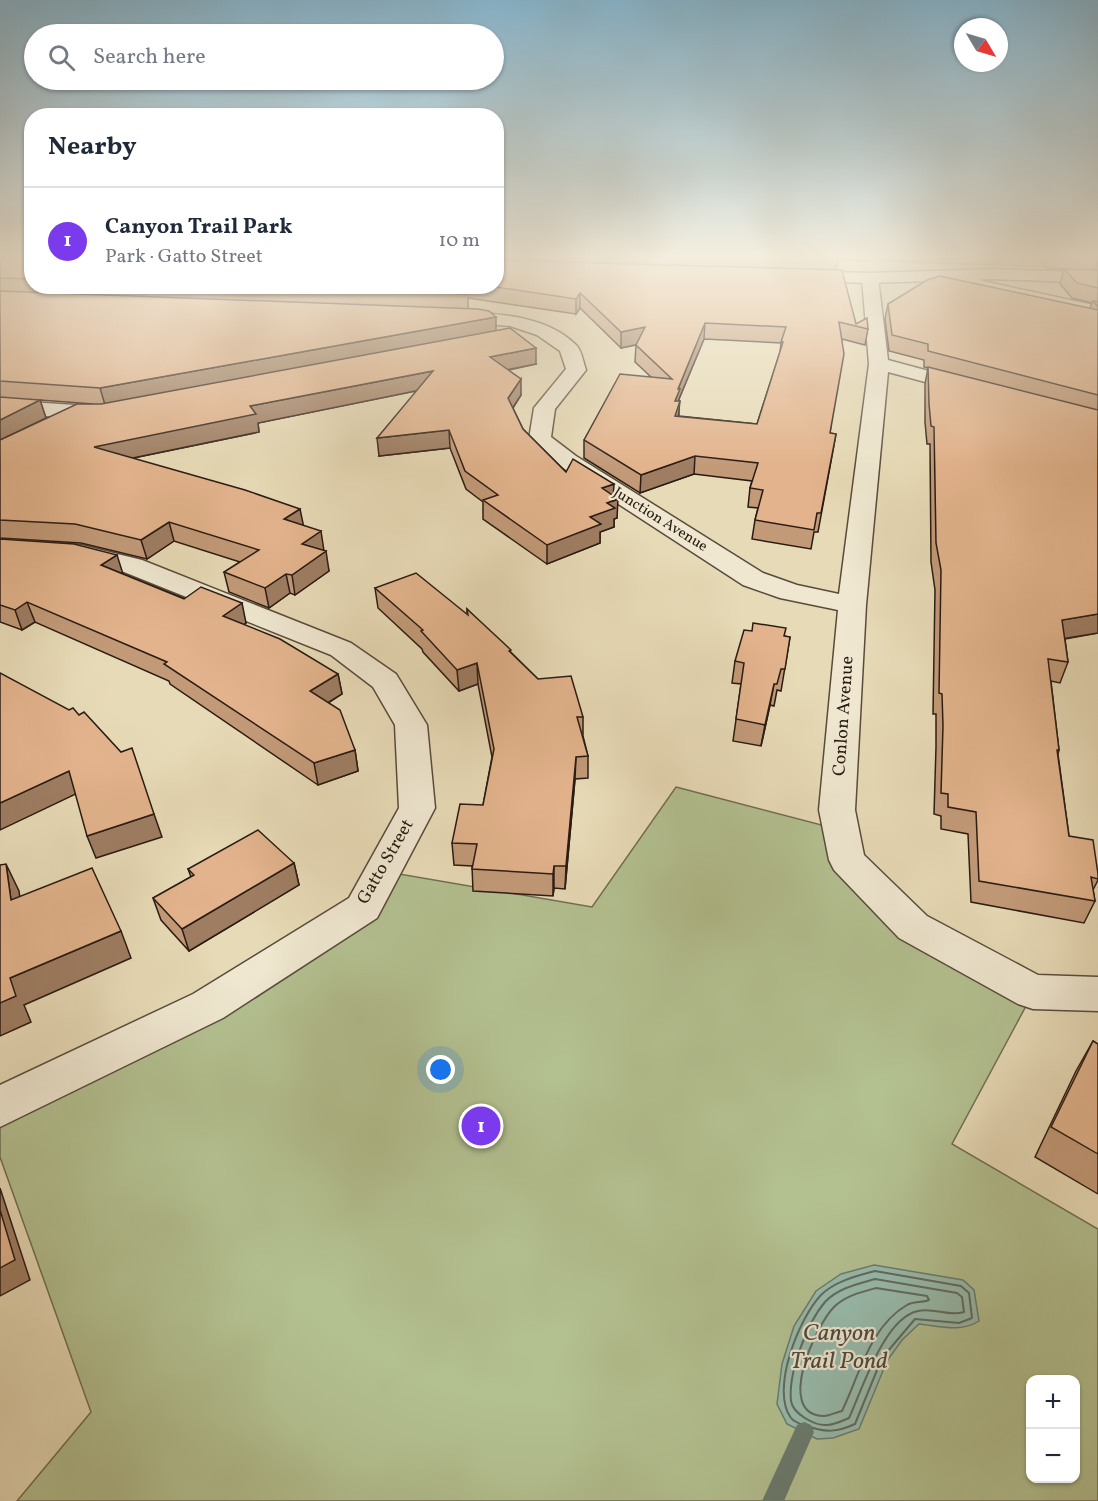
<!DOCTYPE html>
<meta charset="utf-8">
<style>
body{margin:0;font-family:Vollkorn,serif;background:#f2f2f3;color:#1f2937}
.controls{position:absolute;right:18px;bottom:18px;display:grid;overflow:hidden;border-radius:12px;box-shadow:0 2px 4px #0004}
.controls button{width:54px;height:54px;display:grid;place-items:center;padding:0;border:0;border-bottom:2px solid #e0e1e3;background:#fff;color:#1f2937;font:30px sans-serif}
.compass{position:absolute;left:954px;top:18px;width:54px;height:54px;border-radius:50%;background:#fff;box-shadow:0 2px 4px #0004;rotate:128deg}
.you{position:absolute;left:441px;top:1070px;width:21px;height:21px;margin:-15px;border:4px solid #fff;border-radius:50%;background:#1a73e8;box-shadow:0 0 0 9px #1a73e833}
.badge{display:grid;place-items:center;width:39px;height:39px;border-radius:50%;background:#7c3aed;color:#fff;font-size:20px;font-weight:700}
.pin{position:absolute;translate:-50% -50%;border:3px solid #fff;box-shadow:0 2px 6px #0006}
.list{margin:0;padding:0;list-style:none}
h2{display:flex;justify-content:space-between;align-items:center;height:78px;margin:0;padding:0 24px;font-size:26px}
h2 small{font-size:20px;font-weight:400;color:#747a83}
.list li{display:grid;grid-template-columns:39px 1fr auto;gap:18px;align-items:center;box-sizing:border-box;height:108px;padding:0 24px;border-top:2px solid #e0e1e3}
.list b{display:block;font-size:22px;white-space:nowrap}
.list p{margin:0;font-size:20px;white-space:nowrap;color:#747a83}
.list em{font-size:20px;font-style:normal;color:#747a83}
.icon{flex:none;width:33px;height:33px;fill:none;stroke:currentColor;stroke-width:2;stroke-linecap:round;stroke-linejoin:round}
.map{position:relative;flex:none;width:1098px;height:1501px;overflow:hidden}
.search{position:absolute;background:#fff;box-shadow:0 2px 4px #0004;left:24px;top:24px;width:480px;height:66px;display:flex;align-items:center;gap:15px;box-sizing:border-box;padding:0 21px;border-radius:33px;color:#747a83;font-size:22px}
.panel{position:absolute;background:#fff;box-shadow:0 2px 4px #0004;left:24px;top:108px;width:480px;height:186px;border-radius:24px}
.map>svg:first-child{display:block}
.green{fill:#b3c090;stroke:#6e6e52;stroke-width:1.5;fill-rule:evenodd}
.water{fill:#97bbac;stroke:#6b7b6f;stroke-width:1.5}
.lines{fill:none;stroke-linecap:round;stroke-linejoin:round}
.shore{stroke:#606b60;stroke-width:2}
.stream{fill:#6b7b6f;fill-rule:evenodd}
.minor-casing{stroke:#594b3c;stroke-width:3}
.tertiary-casing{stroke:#594b3c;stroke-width:3}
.minor{fill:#efe7d0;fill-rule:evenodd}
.tertiary{fill:#efe7d0;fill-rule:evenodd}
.wall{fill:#c29a78;stroke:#2a1b13;stroke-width:1.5;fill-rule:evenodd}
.shaded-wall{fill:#9e7d62;stroke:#2a1b13;stroke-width:1.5}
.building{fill:#e2b38c;stroke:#2a1b13;stroke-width:1.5;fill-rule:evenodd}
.labels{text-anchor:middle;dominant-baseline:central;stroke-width:4.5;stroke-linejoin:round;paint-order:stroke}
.far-street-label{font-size:15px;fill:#2a1b13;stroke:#efe7d0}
.street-label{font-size:18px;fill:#2a1b13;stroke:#efe7d0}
.near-water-label{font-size:24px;font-style:italic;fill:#4b4b41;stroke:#efe7d0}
</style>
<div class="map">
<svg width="1098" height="1501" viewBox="0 0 1098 1501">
<rect width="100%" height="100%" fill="#e7dab6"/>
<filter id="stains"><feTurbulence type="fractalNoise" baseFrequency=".00333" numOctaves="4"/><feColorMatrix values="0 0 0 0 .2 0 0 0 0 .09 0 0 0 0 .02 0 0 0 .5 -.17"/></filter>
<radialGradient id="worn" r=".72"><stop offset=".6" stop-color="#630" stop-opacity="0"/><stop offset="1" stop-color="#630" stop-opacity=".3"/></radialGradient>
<g class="green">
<path d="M834,257H1098V268L837,260Z"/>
<path d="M676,787L841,830L846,861L1033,993L952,1144L1098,1229V1501H17L91,1412L0,1157V1108L362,908L382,871L592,907ZM1030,1380H1076V1478H1030Z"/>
</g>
<path class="water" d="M874,1265L963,1280L974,1290L979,1321C961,1333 940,1326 919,1324L902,1340L887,1361L859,1429L833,1438L817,1439L787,1424L777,1404L782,1364L794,1326L816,1291L841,1274Z"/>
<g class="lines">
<g class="shore">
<path d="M875,1271L961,1286L969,1293L972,1318L959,1323L915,1319L882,1358L855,1424C837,1432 826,1433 807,1426C801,1424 795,1423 791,1418C770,1390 799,1318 821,1295C835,1281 857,1276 875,1271Z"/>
<path d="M875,1279L957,1293L962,1297L964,1312C948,1317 934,1307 918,1311C884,1318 862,1390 849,1418C842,1421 834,1425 827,1425C815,1426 793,1414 791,1401C788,1373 807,1323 825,1302C838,1288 858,1284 875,1279Z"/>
<path d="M876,1288L927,1296L929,1300C922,1303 913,1301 907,1305C870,1326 859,1376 842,1411C837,1412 829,1416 824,1416C774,1415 816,1325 834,1307C845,1296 861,1292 876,1288Z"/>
</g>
<g class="stream">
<path d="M888,257H894L889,261L886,259Z"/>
<path d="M804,1422L811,1425L814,1432L784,1501H762L797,1425Z"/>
</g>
<defs>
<g id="minor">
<path d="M952,270L987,282L1098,306V316L977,290L946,278L944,275Z"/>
<path d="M870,273L878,278L888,360L977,384L980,388L977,392L970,394L888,372L866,605L855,810L864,855L927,916L1038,975L1098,977V1011L1033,1009L1018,1004L899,938L834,870L829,860L819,810L838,610L780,598L743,585L560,466L529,439L534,408L566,369L560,351L537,335L510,326L450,321L444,320L441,316L444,312L450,311C492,314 543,313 575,344C582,350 583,362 586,370L555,409L551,437L576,456L763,573L797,585L839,594L869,364L862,278Z"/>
<path d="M0,400L105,407L113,408L116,413L113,418L92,420L0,412Z"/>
<path d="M0,540L81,545L142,560L351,643L396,674L427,725L435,808L377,918L223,1018L0,1127V1085L193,994L349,898L399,808L395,725L373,687L331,655L124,572L81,561L0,556Z"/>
</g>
<path id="tertiary" d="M994,269L1098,273V283L994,279L870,283L798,281L790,276L798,271L870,273Z"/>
</defs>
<use href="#minor" class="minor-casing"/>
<use href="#tertiary" class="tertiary-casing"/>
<use href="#minor" class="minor"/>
<use href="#tertiary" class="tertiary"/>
</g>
<g class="wall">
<path d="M0,257H32V286H496V257H838L836,270L856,324L868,329L865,345L842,339L830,433L836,434L818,532H814L811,549L752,539L755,520L758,508L748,507L750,488L752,481L694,474L640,493L584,458V440L651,377L635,362L636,345L621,348L580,308L576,314L468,298V308L496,331L536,364L509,370L521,395L513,408L523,429L566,472L613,495L617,518L614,519V527L600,532V543L547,564L483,519V502L466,489L450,448L379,456L416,391L258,423L259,432L133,458L303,526L324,551L329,571L295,595L290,593L269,608L229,592L224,572L240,562L174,541L147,559L81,543L0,538ZM704,339L781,343L780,352L757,424L679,416V399ZM40,400L93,404L14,433L46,418Z"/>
<path d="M1037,257H1098V260L1095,270H1098V633L1065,639L1068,662L1060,683L1051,681L1059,750L1058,754L1069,836L1098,874V880L1093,890L1095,901L1084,923L971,902L968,834L941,829V816L934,814L936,747V714H933L935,590L931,562L930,444H927L925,422V384L928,368L924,367V360L889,351L885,319L888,304L1090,308L1092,303L1072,298L1060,284L1064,269H1047Z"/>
<path d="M0,539L123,574L246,623L244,625L338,674L342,694L328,703L355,750L358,771L318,785L170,684L169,681L35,622L22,630L0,622Z"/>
<path d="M375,588L467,614V609L538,679L583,717V736L588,756V778L575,779L565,889L554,888L553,896L473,891L472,866L454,865L452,843L483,805L492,757L478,684L459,691L423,652L422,649L378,608Z"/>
<path d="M784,636L790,637L781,691L777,690L774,706L770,705L761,746L733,741L741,684L732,683L735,661Z"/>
<path d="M294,863L299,885L189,951L161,920L153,898L191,877L188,869Z"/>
<path d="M1093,1041L1098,1044V1194L1035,1157L1076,1071Z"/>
</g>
<g class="shaded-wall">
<path d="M580,293V308L576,314V299Z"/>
<path d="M496,317V332L105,405L100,388Z"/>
<path d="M705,323L704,339L679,399V405L680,401L678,419L673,434L675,401L678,389Z"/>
<path d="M645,327L644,343L621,348V332Z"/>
<path d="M536,348V364L491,373L490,357Z"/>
<path d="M433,371L435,387L258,423L259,432L99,465L94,447L250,406Z"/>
<path d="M521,379V395L508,415V398Z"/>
<path d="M40,400L46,418L0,440V420Z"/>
<path d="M449,430L450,448L379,456L377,438Z"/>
<path d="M695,456L694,474L640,493L641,475Z"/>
<path d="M614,484L613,501L618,499L617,518L614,519V527L600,532V543L547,564V545L590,517L602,488Z"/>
<path d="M300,509L304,528L284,519Z"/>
<path d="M169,522L174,541L147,559L141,540Z"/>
<path d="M321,531L324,551L302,544Z"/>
<path d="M326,551L329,571L295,595L292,575Z"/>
<path d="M117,555L123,574L101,565Z"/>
<path d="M286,574L290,593L269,608L265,588Z"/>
<path d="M27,602L35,622L22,630L15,610Z"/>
<path d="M242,603L246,623L228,636L223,616Z"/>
<path d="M1098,614V633L1055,640L1062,620Z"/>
<path d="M477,663L478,684L459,691L457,670Z"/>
<path d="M338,674L342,694L313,712L310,691Z"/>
<path d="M774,684L770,705L761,746L765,725Z"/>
<path d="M355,750L358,771L318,785L314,763Z"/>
<path d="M576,757L575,779L565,889L566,866Z"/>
<path d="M69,771L78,793L0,830V803Z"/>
<path d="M154,814L162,837L96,858L87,836Z"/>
<path d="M294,863L299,885L189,951L182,929Z"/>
<path d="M6,864L19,891L24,927L11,900Z"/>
<path d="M554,866V888L553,896V874Z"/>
<path d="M121,931L131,958L24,1005L31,1022L0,1036V1003L10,978Z"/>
<path d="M0,1188L30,1280L0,1296Z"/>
</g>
<g class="building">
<path d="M0,257H32V279L0,278Z"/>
<path d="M496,260L842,270L856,324L867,318L868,329L839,322L844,354L830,433L836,434L821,513H817L814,530L755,520L763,490L750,488L758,463L695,456L641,475L584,440L620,374L672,379L636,345L645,327L621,332L580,293L576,299L489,286H496ZM705,323L786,327L781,342H783L757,424L675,416L680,401H675L680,389H678Z"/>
<path d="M1064,269L1098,270V288L1077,283Z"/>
<path d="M940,276L1098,310V395L928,351V344L892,335L888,304L927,280Z"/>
<path d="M248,286H458L468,294Z"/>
<path d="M0,291L478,309L489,311L496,317L100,388L0,381Z"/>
<path d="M1093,301L1098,302V307Z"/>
<path d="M510,328L536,348L490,357L521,379L508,398L523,429L566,472L573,459L614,484L602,488L618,499L607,503L615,508L590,517L601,524L547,545L483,500L498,495L465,471L449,430L377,438L433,371L250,406L256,414L94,447L245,490L300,509L284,519L321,531L302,544L326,551L292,575L286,574L265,588L224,572L259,550L169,522L141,540L75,524L0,520V440L77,404H101Z"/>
<path d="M928,367L1098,410V614L1062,620L1068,662L1048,659L1059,750H1057L1069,836L1093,840L1098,874V879L1091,877L1095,901L979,881L976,812L948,807V794L941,793L943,726L942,694L939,693L941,570L936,543L934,427L931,426L929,404Z"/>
<path d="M0,397L40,400L0,420Z"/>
<path d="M0,539L74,544L117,555L101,565L184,599L201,587L242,603L223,616L280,639L338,674L310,691L340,710L355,750L314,763L164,664L167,662L27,602L15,610L0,605Z"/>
<path d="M416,573L468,615L467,609L511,650L509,651L538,679L571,676L583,717H577L588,756L576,757L566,866H554L553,874L472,869L477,844L452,843L460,804L483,805L494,749L477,663L457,670L421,631L423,630L375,588Z"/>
<path d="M753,623L786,628L784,636L790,637L785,669H781L777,684H774L765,725L736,719L744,663L735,661L744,630L752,631Z"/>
<path d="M0,673L69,710L73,708L79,715L84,712L121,752L132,748L154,814L87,836L69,771L0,803Z"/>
<path d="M258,830L294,863L182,929L153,898L194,875L188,869Z"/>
<path d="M6,864L11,900L92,868L121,931L10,978L16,996L0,1003V865Z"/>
<path d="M1093,1041L1098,1044V1154L1051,1127Z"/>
<path d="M0,1210L15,1260L0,1268Z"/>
</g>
<linearGradient id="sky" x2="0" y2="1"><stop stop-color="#87b7d0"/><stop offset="0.55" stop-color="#f4eede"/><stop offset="1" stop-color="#f4eede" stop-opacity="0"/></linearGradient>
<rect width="1098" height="467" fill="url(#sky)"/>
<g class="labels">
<g class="far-street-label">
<text transform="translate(660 520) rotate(32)">Junction Avenue</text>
</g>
<g class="street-label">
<text transform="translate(844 716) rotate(-86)">Conlon Avenue</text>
<text transform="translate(386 862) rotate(-60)">Gatto Street</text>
</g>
<g class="near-water-label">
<text x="839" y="1334">Canyon<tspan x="839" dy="28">Trail Pond</tspan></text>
</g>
</g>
<rect width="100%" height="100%" filter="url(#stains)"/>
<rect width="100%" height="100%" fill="url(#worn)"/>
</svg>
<div class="controls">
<button>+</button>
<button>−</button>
</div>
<svg class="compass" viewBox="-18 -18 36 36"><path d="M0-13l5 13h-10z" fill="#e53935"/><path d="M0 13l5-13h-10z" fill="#747a83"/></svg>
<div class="you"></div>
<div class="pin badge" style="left:481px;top:1126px">1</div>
<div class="search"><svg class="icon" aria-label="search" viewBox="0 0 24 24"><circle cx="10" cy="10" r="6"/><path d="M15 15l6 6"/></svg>Search here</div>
<section class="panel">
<h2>Nearby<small></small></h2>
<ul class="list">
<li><span class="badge">1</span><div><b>Canyon Trail Park</b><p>Park · Gatto Street</p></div><em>10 m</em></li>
</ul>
</section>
</div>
